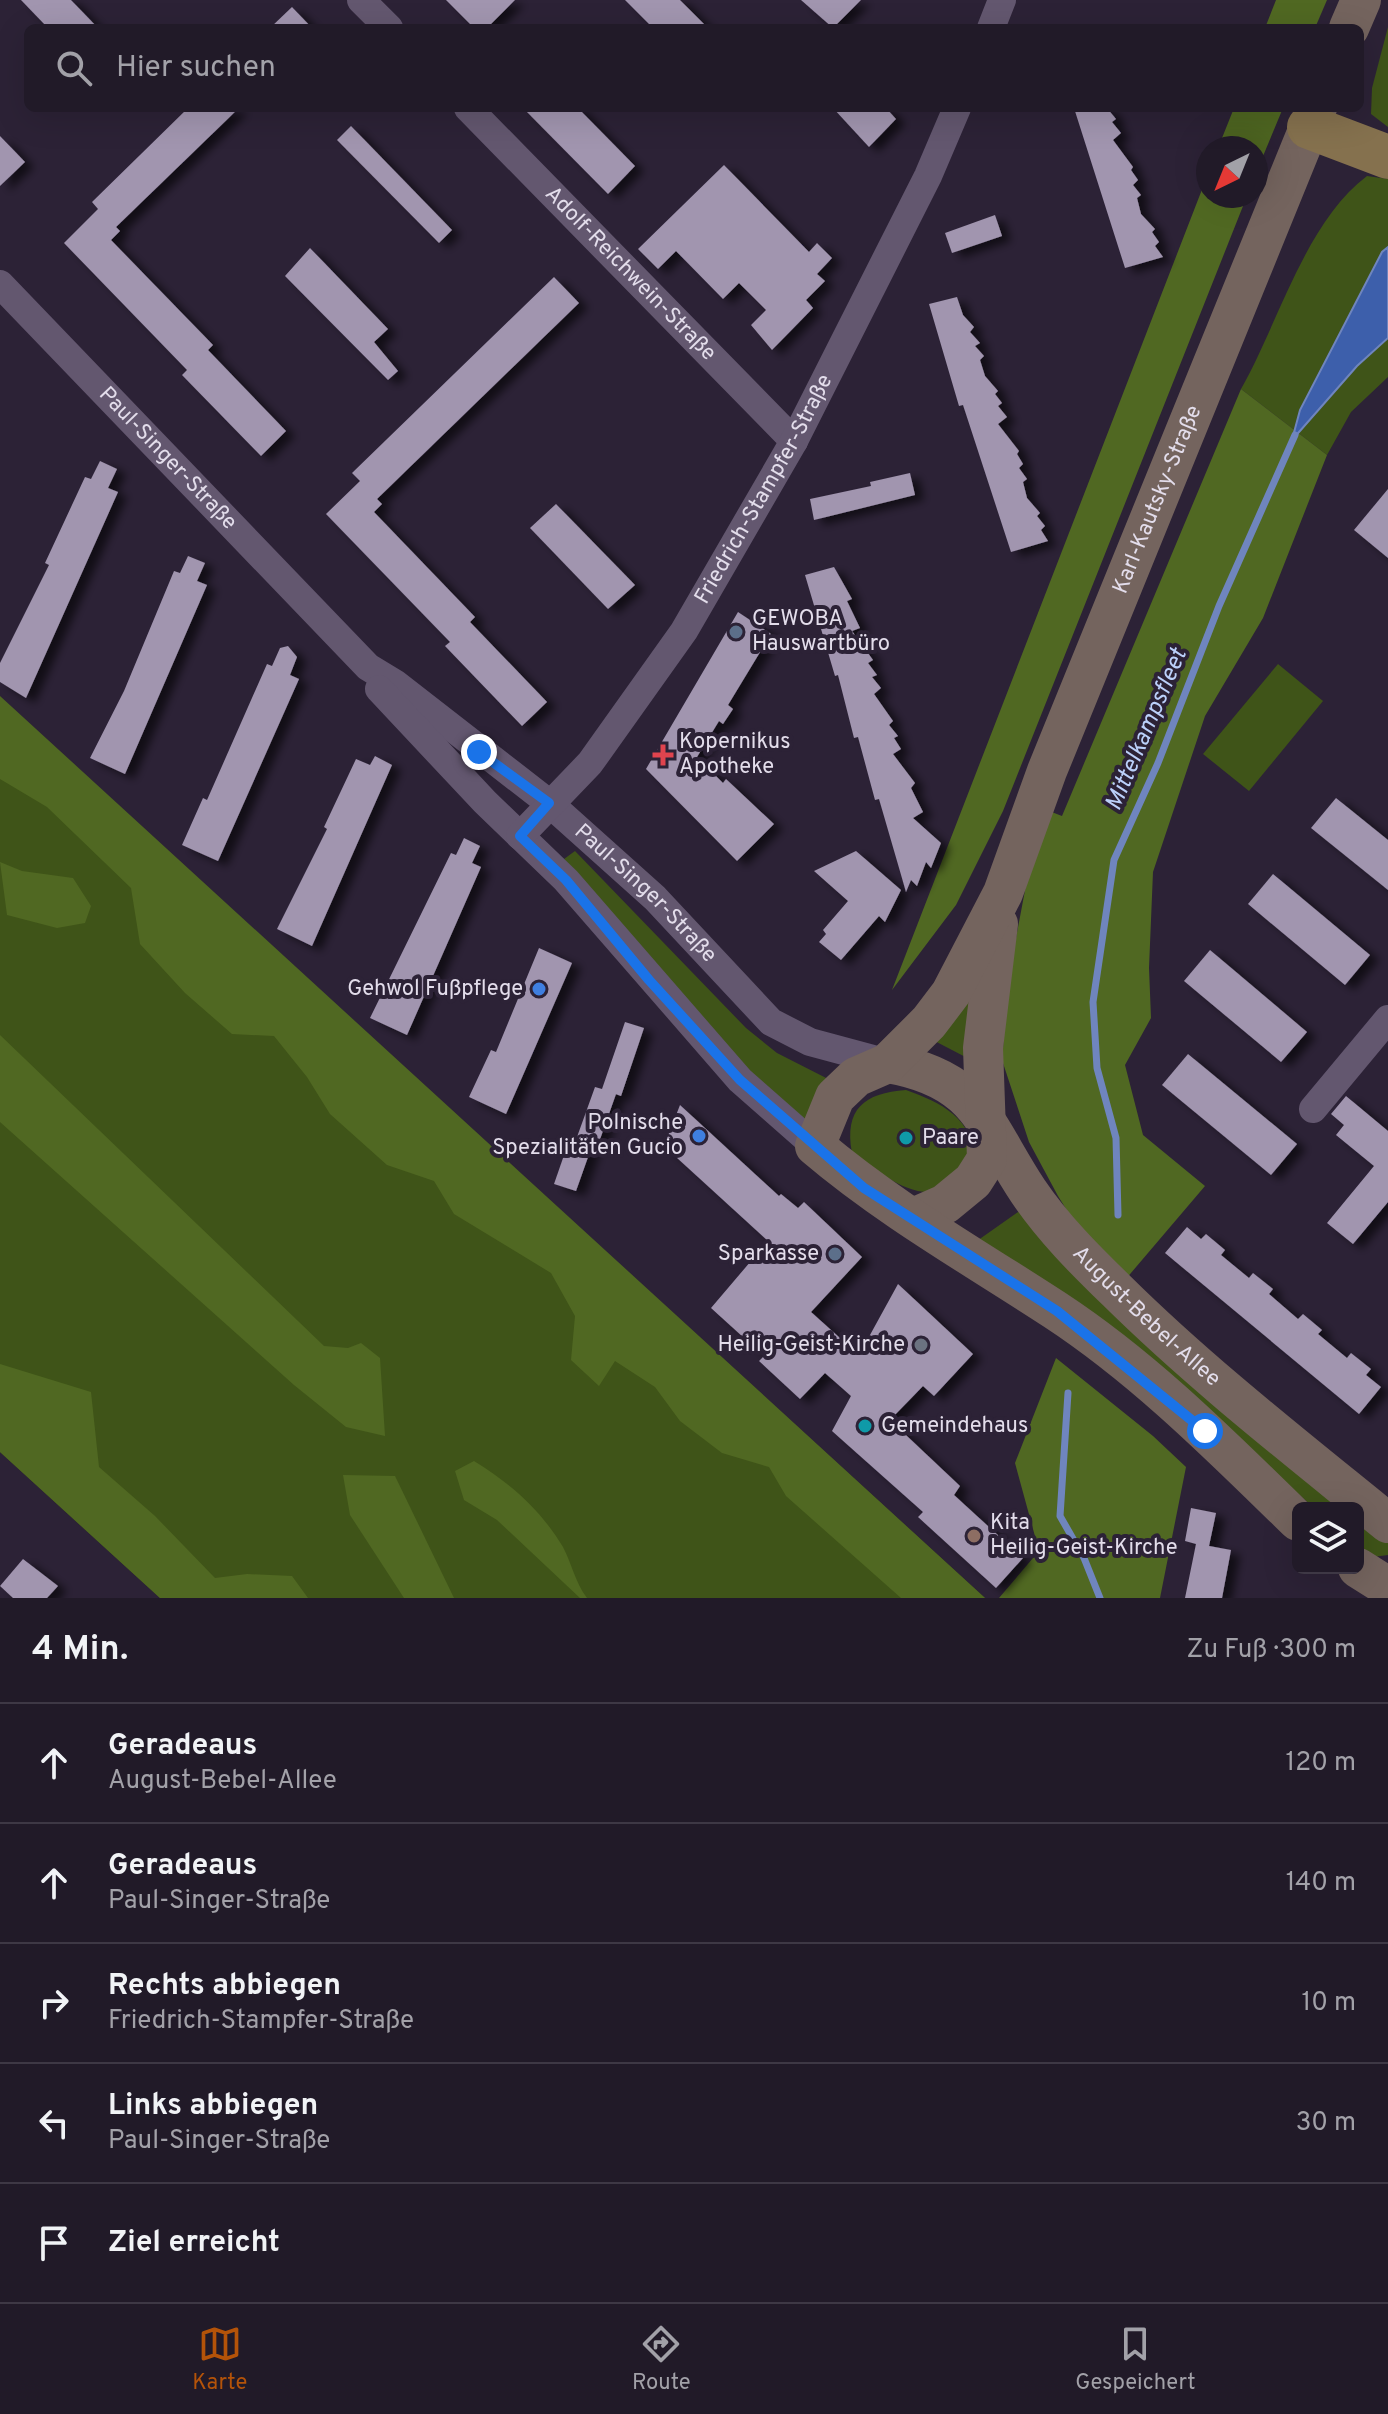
<!DOCTYPE html>
<html lang="de">
<meta charset="utf-8">
<style>
body{margin:0;font-family:Overpass,sans-serif;background:#292330;color:#f1f3f6}
.controls{position:absolute;right:24px;bottom:24px;display:grid;overflow:hidden;border-radius:12px;box-shadow:0 8px 32px #0002}
.controls button{width:72px;height:72px;display:grid;place-items:center;padding:0;border:0;border-bottom:2px solid #3e3845;background:#211a28;color:#f1f3f6;font:40px sans-serif}
.compass{position:absolute;left:1196px;top:136px;width:72px;height:72px;border-radius:50%;background:#211a28;box-shadow:0 8px 32px #0002;rotate:223deg}
.stop{position:absolute;width:24px;height:24px;margin:-18px;border:6px solid #1a73e8;border-radius:50%;background:#fff}
.stop.end{background:#1a73e8;border-color:#fff;box-shadow:0 2px 8px #0008}
.list{margin:0;padding:0;list-style:none}
h2{display:flex;justify-content:space-between;align-items:center;height:104px;margin:0;padding:0 32px;font-size:34px}
h2 small{font-size:26px;font-weight:400;color:#a2a1a8}
.list li{display:grid;grid-template-columns:52px 1fr auto;gap:24px;align-items:center;box-sizing:border-box;height:120px;padding:0 32px;border-top:2px solid #3e3845}
.list b{display:block;font-size:30px;white-space:nowrap}
.list p{margin:0;font-size:26px;white-space:nowrap;color:#a2a1a8}
.list em{font-size:26px;font-style:normal;color:#a2a1a8}
.icon{flex:none;width:44px;height:44px;fill:none;stroke:currentColor;stroke-width:2;stroke-linecap:round;stroke-linejoin:round}
.map{position:relative;flex:none;width:1388px;height:1598px;overflow:hidden}
.search{position:absolute;background:#211a28;box-shadow:0 8px 32px #0002;left:24px;right:24px;top:24px;height:88px;display:flex;align-items:center;gap:20px;box-sizing:border-box;padding:0 28px;border-radius:12px;color:#a2a1a8;font-size:30px}
.sheet{height:704px;background:#211a28}
nav{display:flex;justify-content:space-around;align-items:center;box-sizing:border-box;height:112px;border-top:2px solid #3e3845;background:#211a28;font-size:22px;color:#a2a1a8}
nav a{display:grid;justify-items:center;gap:4px}
nav .on{color:#b45309}
.map>svg:first-child{display:block}
.green{fill:#3f5418}
.forest{fill:#506822}
.water{fill:#3d5fab;stroke:#6f85be;stroke-width:2}
.lines{fill:none;stroke-linecap:round;stroke-linejoin:round}
.stream{stroke:#6f85be;stroke-width:7}
.building{fill:#a195af;filter:url(#shadow)}
.street{stroke:#63576f;stroke-width:28}
.secondary{stroke:#74645e;stroke-width:40}
.primary{stroke:#85714e;stroke-width:44}
.route{stroke:#1a73e8;stroke-width:10}
.service-dot{fill:#5c6f8a;stroke:#2c2236;stroke-width:3}
.health-dot{fill:#e0444e;stroke:#2c2236;stroke-width:3}
.shop-dot{fill:#3f7fe0;stroke:#2c2236;stroke-width:3}
.culture-dot{fill:#0f9aa8;stroke:#2c2236;stroke-width:3}
.worship-dot{fill:#6b7280;stroke:#2c2236;stroke-width:3}
.education-dot{fill:#8d6e63;stroke:#2c2236;stroke-width:3}
.labels{text-anchor:middle;dominant-baseline:central;stroke-width:8;stroke-linejoin:round;paint-order:stroke}
.street-label{font-size:22px;fill:#e3ddeb;stroke:#2c2236}
.poi-label{font-size:22px;fill:#e3ddeb;stroke:#2c2236;text-anchor:start}
.water-label{font-size:24px;font-style:italic;fill:#bbd0fa;stroke:#2c2236}
</style>
<div class="map">
<svg width="1388" height="1598" viewBox="0 0 1388 1598">
<defs>
<filter id="shadow"><feDropShadow dx="9" dy="5" stdDeviation="4" flood-color="#0009"/></filter>
</defs>
<rect width="100%" height="100%" fill="#2c2236"/>
<g class="green">
<path d="M1388,27V127L1371,114L1372,88Z"/>
<path d="M1367,176L1388,179V377L1351,412L1327,455L1241,389C1279,322 1305,223 1367,176Z"/>
<path d="M1278,664L1323,701L1249,791L1203,754Z"/>
<path d="M0,699L985,1598H160L0,1452Z"/>
<path d="M575,851L746,1028L777,1053L836,1083L812,1127L766,1092L564,859Z"/>
<path d="M981,951L975,1062L927,1037Z"/>
<path d="M906,1090C942,1103 973,1118 975,1161C967,1168 958,1182 948,1187C915,1205 877,1170 852,1153C844,1109 864,1093 906,1090Z"/>
<path d="M1021,1210L1351,1508H1314L1211,1416L974,1243Z"/>
<path d="M1358,1514L1388,1541V1555L1373,1557L1358,1545Z"/>
</g>
<g class="forest">
<path d="M1276,0H1327L1315,28H1265Z"/>
<path d="M1234,108H1283L1256,173V148H1218Z"/>
<path d="M1208,174V196H1247L1003,811L956,905L892,990Z"/>
<path d="M1241,389L1327,455L1263,618L1205,716L1153,872L1149,968L1151,1018L1125,1065L1143,1135L1205,1186L1125,1280L1086,1241L1058,1196L1029,1142L1002,1060L1009,975L1026,885L1049,811L1062,816Z"/>
<path d="M0,696L985,1598H901L786,1496L769,1467L722,1453L680,1421L655,1387L615,1361L599,1386L571,1360L575,1316L551,1273L454,1214L434,1181L387,1165L330,1114L307,1077L274,1036L232,1034L185,993L140,944L131,888L47,807L0,779Z"/>
<path d="M0,862L22,871L73,878L91,906L85,923L57,928L7,915Z"/>
<path d="M0,1035L324,1346L348,1348L361,1343L380,1358L385,1436L346,1427L294,1385L0,1122Z"/>
<path d="M1056,1358L1153,1436L1186,1467L1160,1598H999L1039,1551L1015,1463Z"/>
<path d="M0,1364L91,1392L99,1467L155,1516L215,1578L247,1574L292,1576L308,1598H160L0,1452Z"/>
<path d="M474,1461C511,1484 540,1509 563,1547C572,1564 575,1582 587,1598H580L497,1520L464,1500L455,1471Z"/>
<path d="M343,1475L395,1476L454,1598H404L350,1515Z"/>
</g>
<path class="water" d="M1388,247V338L1357,366L1292,440L1300,410L1382,252Z"/>
<g class="lines">
<g class="stream">
<path d="M1118,1215L1116,1138L1097,1068L1093,1002L1114,860L1158,763L1219,606L1295,435"/>
<path d="M1068,1393L1060,1516L1084,1558L1100,1598"/>
</g>
</g>
<g class="building">
<path d="M21,0H71L98,28H48Z"/>
<path d="M446,0H515L487,28H474Z"/>
<path d="M625,0H680L708,28H653Z"/>
<path d="M801,0H861L833,28Z"/>
<path d="M292,7L312,28H270Z"/>
<path d="M188,108H239L116,227L120,231L111,240L213,345L208,350L286,431L261,456L182,375L187,370L64,243L98,209L92,202Z"/>
<path d="M523,108H578L635,166L608,194Z"/>
<path d="M833,108H886L896,119L869,147Z"/>
<path d="M1074,108H1107L1116,119L1112,122L1121,133L1113,140L1133,167L1131,170L1138,180L1133,185L1141,195L1137,198L1141,214L1155,229L1152,232L1159,242L1155,246L1163,257L1125,268Z"/>
<path d="M351,126L452,230L439,243L337,140Z"/>
<path d="M0,136L25,162L0,186Z"/>
<path d="M724,165L809,252L817,243L832,258L817,274L825,281L806,300L813,308L772,350L751,325L766,310L739,283L723,299L676,251L658,269L638,249Z"/>
<path d="M995,215L1002,236L952,253L945,233Z"/>
<path d="M310,248L388,329L374,342L398,371L388,380L285,276Z"/>
<path d="M554,277L579,303L377,499L382,504L374,512L475,617L470,622L547,702L522,726L445,646L450,642L326,514L360,481L352,473Z"/>
<path d="M957,297L963,315L974,327L970,332L980,343L975,346L984,356L980,360L985,376L998,391L995,394L1002,403L998,406L1007,417L998,424L1019,451L1017,454L1023,464L1019,468L1027,479L1023,482L1027,498L1040,513L1037,516L1045,526L1041,530L1048,541L1011,552L963,405L959,406L929,304Z"/>
<path d="M100,461L117,469L108,488L118,492L26,698L0,682V663L49,565L45,563L85,477L91,479Z"/>
<path d="M910,473L915,495L814,520L810,499L871,486L870,482Z"/>
<path d="M1388,489V558L1354,530Z"/>
<path d="M556,504L635,585L608,609L530,528Z"/>
<path d="M188,556L205,563L197,581L207,585L125,774L90,758L124,691L174,571L180,573Z"/>
<path d="M834,567L852,599L847,601L860,628L852,631L873,660L868,663L877,675L872,677L881,688L874,694L893,721L889,725L898,736L894,738L901,749L893,754L915,783L911,788L923,812L913,818L941,843L931,868L926,862L917,886L911,880L906,892L879,799L875,800L858,737L854,738L838,675L835,676L805,575Z"/>
<path d="M738,612L771,634L728,705L733,709L723,724L719,721L697,757L723,783L726,779L774,824L737,861L646,769Z"/>
<path d="M288,646L297,657L290,675L299,679L218,861L182,845L203,798L207,800L267,664L272,666L280,648Z"/>
<path d="M375,756L392,765L312,946L277,929L327,829L324,827L356,759L370,765Z"/>
<path d="M1336,798L1388,840V890L1311,828Z"/>
<path d="M464,838L480,846L472,863L481,867L407,1035L370,1018L451,853L456,855Z"/>
<path d="M856,851L901,890L885,922L879,916L841,960L819,942L826,934L823,930L848,901L814,871Z"/>
<path d="M1273,874L1370,955L1345,985L1248,904Z"/>
<path d="M539,948L572,963L506,1114L469,1097L491,1050L496,1052Z"/>
<path d="M1210,950L1307,1032L1281,1062L1184,981Z"/>
<path d="M625,1022L644,1028L621,1096L605,1090L616,1094L598,1145L577,1137L595,1087L602,1089Z"/>
<path d="M1188,1054L1297,1144L1271,1175L1162,1085Z"/>
<path d="M1346,1096L1388,1131V1202L1353,1244L1327,1223L1374,1166L1336,1135L1344,1125L1331,1114Z"/>
<path d="M680,1105L779,1196L781,1194L798,1208L804,1202L862,1257L811,1312L859,1355L898,1284L973,1354L934,1396L923,1386L890,1420L960,1486L954,1495L1023,1558L996,1588L918,1517L923,1512L832,1431L851,1396L825,1373L800,1399L759,1361L764,1356L711,1308L768,1241L664,1146Z"/>
<path d="M571,1135L593,1143L576,1191L554,1184Z"/>
<path d="M1187,1227L1201,1239L1206,1234L1225,1250L1221,1255L1249,1278L1253,1273L1273,1289L1269,1294L1298,1319L1303,1314L1322,1330L1318,1334L1347,1358L1351,1353L1371,1369L1366,1375L1381,1387L1359,1414L1165,1253Z"/>
<path d="M1191,1508L1216,1513L1209,1546L1231,1550L1222,1598H1185L1196,1544L1185,1541Z"/>
<path d="M23,1559L58,1586L47,1598H13L0,1586Z"/>
</g>
<g class="lines">
<g class="street">
<path d="M361,0L389,28"/>
<path d="M991,28L1002,0"/>
<path id="s1" d="M468,108L794,441"/>
<path id="s2" d="M0,284L368,667L396,684L549,803L655,898L771,1022L810,1042L888,1063"/>
<path d="M379,689L485,802L566,880L740,1080L815,1146"/>
<path id="s3" d="M520,836L590,763L684,631L794,441L928,176L957,108"/>
<path d="M1313,1109L1388,1019"/>
</g>
<g class="secondary">
<path d="M1349,28L1361,0"/>
<path id="s4" d="M888,1063C980,1079 984,1125 1028,1191C1053,1228 1085,1260 1117,1291C1201,1374 1296,1448 1388,1523"/>
<path d="M913,1218L945,1204L973,1181L987,1159L983,1048L998,924"/>
<path id="s5" d="M1298,1521C1222,1447 1145,1369 1055,1310C974,1257 889,1209 815,1146L835,1097L856,1077L888,1063L929,1022L951,993L1003,893L1047,771L1317,108"/>
<path d="M1358,1568L1388,1587"/>
</g>
<path class="primary" d="M1309,127L1388,157"/>
</g>
<g class="lines">
<path class="route" d="M479,752L549,803L520,836L566,880L649,980L740,1080L864,1188L1057,1311L1205,1431"/>
</g>
<g class="service-dot">
<circle cx="736" cy="632" r="8"/>
<circle cx="835" cy="1254" r="8"/>
</g>
<path class="health-dot" d="M659 743h8v8h8v8h-8v8h-8v-8h-8v-8h8z"/>
<g class="shop-dot">
<circle cx="539" cy="989" r="8"/>
<circle cx="699" cy="1136" r="8"/>
</g>
<g class="culture-dot">
<circle cx="906" cy="1138" r="8"/>
<circle cx="865" cy="1426" r="8"/>
</g>
<circle class="worship-dot" cx="921" cy="1345" r="8"/>
<circle class="education-dot" cx="974" cy="1536" r="8"/>
<g class="labels">
<g class="street-label">
<text stroke="none"><textPath href="#s1" startOffset="232">Adolf-Reichwein-Straße</textPath></text>
<text stroke="none"><textPath href="#s2" startOffset="242">Paul-Singer-Straße</textPath></text>
<text stroke="none"><textPath href="#s3" startOffset="426">Friedrich-Stampfer-Straße</textPath></text>
<text stroke="none"><textPath href="#s5" startOffset="1360">Karl-Kautsky-Straße</textPath></text>
<text stroke="none"><textPath href="#s2" startOffset="890">Paul-Singer-Straße</textPath></text>
<text stroke="none"><textPath href="#s4" startOffset="372">August-Bebel-Allee</textPath></text>
</g>
<g class="poi-label">
<text x="752" y="619">GEWOBA<tspan x="752" dy="25">Hauswartbüro</tspan></text>
<text x="679" y="742">Kopernikus<tspan x="679" dy="25">Apotheke</tspan></text>
<text x="523" y="989" text-anchor="end">Gehwol Fußpflege</text>
<text x="683" y="1123" text-anchor="end">Polnische<tspan x="683" dy="25">Spezialitäten Gucio</tspan></text>
<text x="922" y="1138">Paare</text>
<text x="819" y="1254" text-anchor="end">Sparkasse</text>
<text x="905" y="1345" text-anchor="end">Heilig-Geist-Kirche</text>
<text x="881" y="1426">Gemeindehaus</text>
<text x="990" y="1523">Kita<tspan x="990" dy="25">Heilig-Geist-Kirche</tspan></text>
</g>
<g class="water-label">
<text transform="translate(1147 730) rotate(-67)">Mittelkampsfleet</text>
</g>
</g>
</svg>
<div class="controls">
<button><svg class="icon" aria-label="layers" viewBox="0 0 24 24"><path d="M12 4l9 5-9 5-9-5zM3 14l9 5 9-5"/></svg></button>
</div>
<svg class="compass" viewBox="-18 -18 36 36"><path d="M0-13l5 13h-10z" fill="#e53935"/><path d="M0 13l5-13h-10z" fill="#a2a1a8"/></svg>
<div class="stop" style="left:1205px;top:1431px"></div>
<div class="stop end" style="left:479px;top:752px"></div>
<div class="search"><svg class="icon" aria-label="search" viewBox="0 0 24 24"><circle cx="10" cy="10" r="6"/><path d="M15 15l6 6"/></svg>Hier suchen</div>
</div>
<section class="sheet">
<h2>4 Min.<small>Zu Fuß · 300 m</small></h2>
<ul class="list">
<li><svg class="icon" aria-label="ahead" viewBox="0 0 24 24"><path d="M12 20V5M6 11l6-6 6 6"/></svg><div><b>Geradeaus</b><p>August-Bebel-Allee</p></div><em>120 m</em></li>
<li><svg class="icon" aria-label="ahead" viewBox="0 0 24 24"><path d="M12 20V5M6 11l6-6 6 6"/></svg><div><b>Geradeaus</b><p>Paul-Singer-Straße</p></div><em>140 m</em></li>
<li><svg class="icon" aria-label="right" viewBox="0 0 24 24"><path d="M7 20v-9h11M14 6l5 5-5 5"/></svg><div><b>Rechts abbiegen</b><p>Friedrich-Stampfer-Straße</p></div><em>10 m</em></li>
<li><svg class="icon" aria-label="left" viewBox="0 0 24 24"><path d="M17 20v-9H6M10 6l-5 5 5 5"/></svg><div><b>Links abbiegen</b><p>Paul-Singer-Straße</p></div><em>30 m</em></li>
<li><svg class="icon" aria-label="arrive" viewBox="0 0 24 24"><path d="M6 21V4h12l-3 4 3 4H6"/></svg><div><b>Ziel erreicht</b></div></li>
</ul>
</section>
<nav>
<a class="on"><svg class="icon" aria-label="map" viewBox="0 0 24 24"><path d="M3 6l6-2 6 2 6-2v14l-6 2-6-2-6 2zM9 4v14M15 6v14"/></svg>Karte</a>
<a><svg class="icon" aria-label="directions" viewBox="0 0 24 24"><path d="M12 3l9 9-9 9-9-9zM9 14v-3h6M13 9l2 2-2 2"/></svg>Route</a>
<a><svg class="icon" aria-label="saved" viewBox="0 0 24 24"><path d="M7 4h10v16l-5-4-5 4z"/></svg>Gespeichert</a>
</nav>
